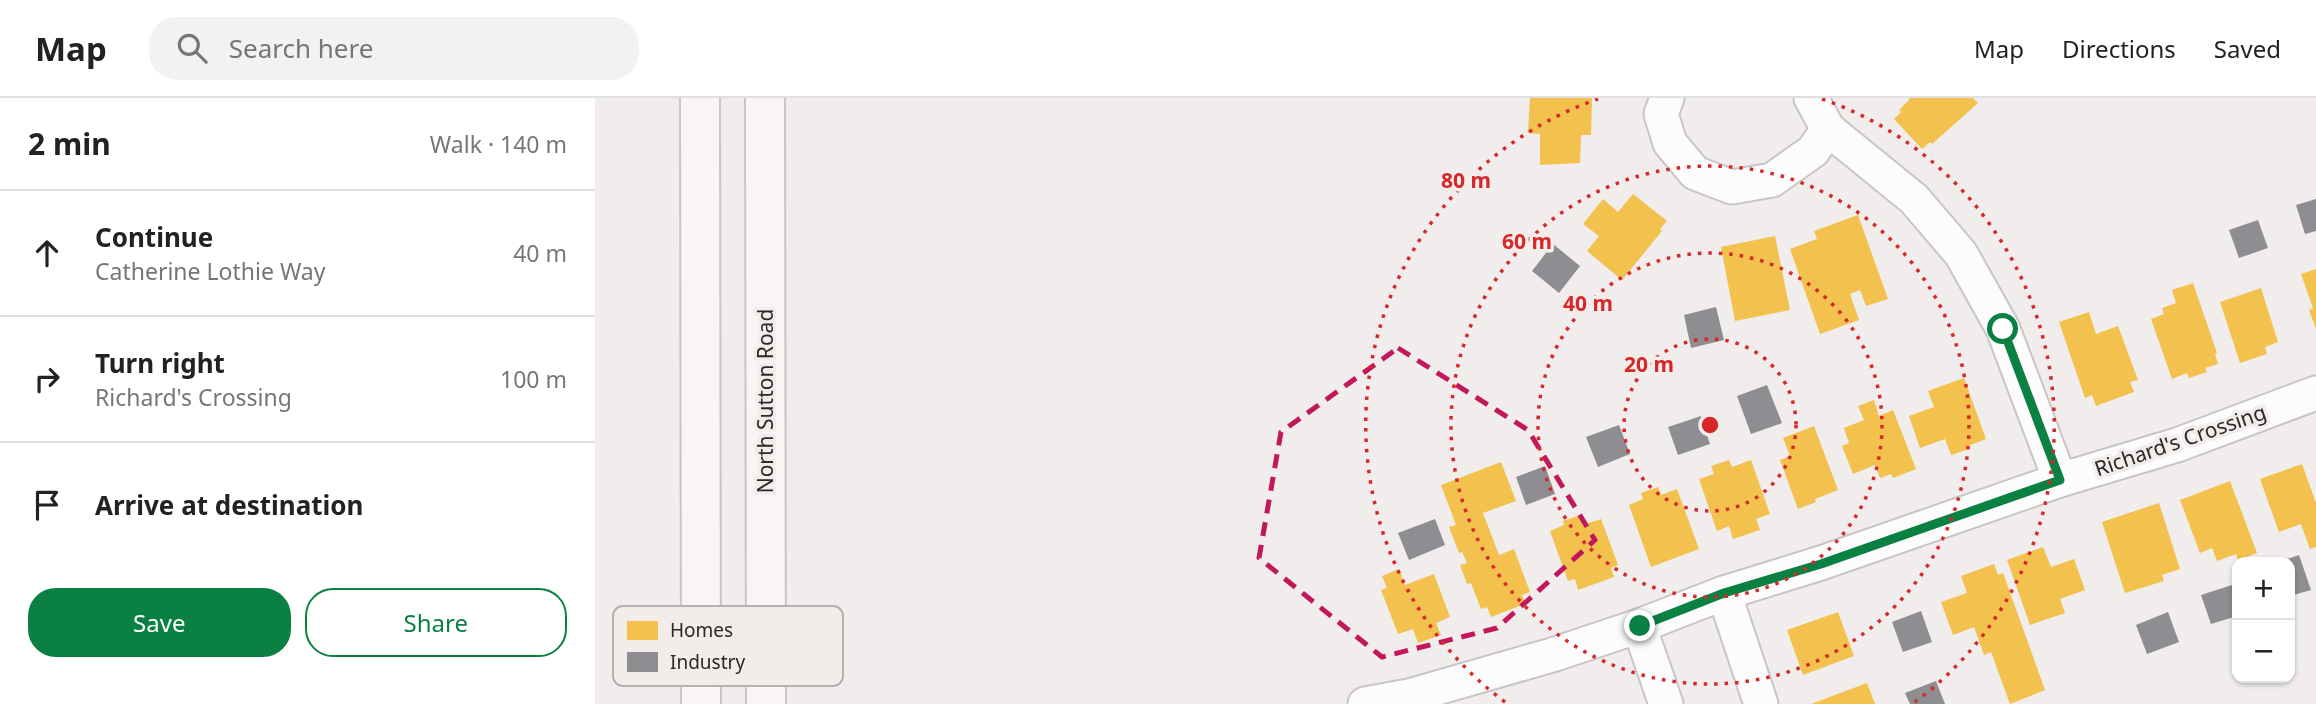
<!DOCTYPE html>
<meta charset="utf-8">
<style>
body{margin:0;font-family:"Noto Sans",sans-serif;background:#f2f2f2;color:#222}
.controls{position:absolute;right:21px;bottom:21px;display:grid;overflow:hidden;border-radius:14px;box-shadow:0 2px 5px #0004}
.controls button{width:63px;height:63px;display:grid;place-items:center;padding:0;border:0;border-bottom:2px solid #e0e0e0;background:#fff;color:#222;font:35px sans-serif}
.stop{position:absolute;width:21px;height:21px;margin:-16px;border:5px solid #0b8043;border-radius:50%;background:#fff}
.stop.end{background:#0b8043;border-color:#fff;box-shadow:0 2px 7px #0008}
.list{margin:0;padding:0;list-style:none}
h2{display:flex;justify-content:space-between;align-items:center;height:91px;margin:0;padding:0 28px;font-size:30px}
h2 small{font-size:23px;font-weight:400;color:#767676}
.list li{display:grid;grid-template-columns:46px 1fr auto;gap:21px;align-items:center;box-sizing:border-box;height:126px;padding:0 28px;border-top:2px solid #e0e0e0}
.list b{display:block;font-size:26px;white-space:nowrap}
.list p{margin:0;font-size:23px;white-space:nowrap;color:#767676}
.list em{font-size:23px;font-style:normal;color:#767676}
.actions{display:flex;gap:14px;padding:21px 28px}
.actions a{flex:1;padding:16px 0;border:2px solid #0b8043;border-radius:28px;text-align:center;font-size:24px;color:#0b8043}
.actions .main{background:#0b8043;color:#fff}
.icon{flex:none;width:38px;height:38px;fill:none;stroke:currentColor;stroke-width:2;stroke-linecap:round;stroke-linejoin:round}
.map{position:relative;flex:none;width:1721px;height:606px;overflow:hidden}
header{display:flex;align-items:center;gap:42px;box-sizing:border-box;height:98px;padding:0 35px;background:#fff;border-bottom:2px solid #e0e0e0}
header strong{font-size:33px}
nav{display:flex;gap:38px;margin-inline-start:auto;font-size:24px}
.search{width:490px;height:63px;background:#f2f2f2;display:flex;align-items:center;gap:18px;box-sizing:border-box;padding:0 24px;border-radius:28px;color:#767676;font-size:26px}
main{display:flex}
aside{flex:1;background:#fff}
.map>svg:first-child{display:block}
.homes{fill:#f2c14e}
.industry{fill:#8d8d92}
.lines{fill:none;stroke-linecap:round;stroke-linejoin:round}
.street-casing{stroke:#c8c5c4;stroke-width:37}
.secondary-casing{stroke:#c8c5c4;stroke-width:42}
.street{stroke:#fdfcfc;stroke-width:33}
.secondary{stroke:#f8f5f4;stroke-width:38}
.route{stroke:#0b8043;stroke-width:9}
.marked{fill:none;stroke:#c2185b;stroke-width:5;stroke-dasharray:14 9;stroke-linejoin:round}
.ring{fill:none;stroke:#d62828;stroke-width:3.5;stroke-dasharray:3.5 7}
.labels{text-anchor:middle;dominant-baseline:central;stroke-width:7;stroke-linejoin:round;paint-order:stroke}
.street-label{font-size:21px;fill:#2a2828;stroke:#f2eceb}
.key{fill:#f2eceb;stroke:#b6b1b0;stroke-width:2}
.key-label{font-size:19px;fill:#2a2828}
.centre{fill:#d62828;stroke:#f2eceb;stroke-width:3.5}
.ring-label{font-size:21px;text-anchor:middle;font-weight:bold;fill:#d62828;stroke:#f2eceb;stroke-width:7;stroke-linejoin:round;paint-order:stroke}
</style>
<header>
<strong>Map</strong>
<div class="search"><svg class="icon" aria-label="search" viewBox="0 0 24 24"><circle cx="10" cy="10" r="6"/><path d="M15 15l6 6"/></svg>Search here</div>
<nav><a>Map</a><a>Directions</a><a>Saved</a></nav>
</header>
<main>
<aside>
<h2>2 min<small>Walk · 140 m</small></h2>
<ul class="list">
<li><svg class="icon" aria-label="ahead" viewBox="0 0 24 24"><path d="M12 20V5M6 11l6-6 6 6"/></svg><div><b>Continue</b><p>Catherine Lothie Way</p></div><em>40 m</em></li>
<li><svg class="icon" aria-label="right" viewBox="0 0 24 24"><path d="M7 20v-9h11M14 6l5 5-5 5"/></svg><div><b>Turn right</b><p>Richard's Crossing</p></div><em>100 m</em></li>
<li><svg class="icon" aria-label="arrive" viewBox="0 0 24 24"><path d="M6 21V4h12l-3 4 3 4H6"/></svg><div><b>Arrive at destination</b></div></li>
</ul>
<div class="actions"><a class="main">Save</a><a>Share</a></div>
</aside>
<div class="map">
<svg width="1721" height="606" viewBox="0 0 1721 606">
<rect width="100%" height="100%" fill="#f1edec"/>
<g class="homes">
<path d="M935,0H997L996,37H986L985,65L945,67V36L933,35Z"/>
<path d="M1313,0H1378L1383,5L1337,46L1335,44L1327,51L1299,21L1306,14L1304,12L1315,1Z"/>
<path d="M1038,96L1072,123L1065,131L1067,133L1027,182L992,153L1004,138L988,126L1008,101L1023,114Z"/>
<path d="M1263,117L1293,201L1271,208L1265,192L1255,196L1264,222L1225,236L1195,151L1222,141L1219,133Z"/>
<path d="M1180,138L1195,212L1140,223L1126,149Z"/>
<path d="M1721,171V231L1714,212L1718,210L1706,176Z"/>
<path d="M1598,185L1622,255L1620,256L1623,266L1610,270L1612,274L1594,280L1592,275L1577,281L1556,221L1569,216L1567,210L1581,205L1577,192Z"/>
<path d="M1666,190L1683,244L1670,249L1672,256L1645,265L1625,204Z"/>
<path d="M1494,214L1501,236L1523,228L1543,282L1535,284L1539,294L1501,308L1497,297L1490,300L1464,224Z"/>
<path d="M1369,280L1391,341L1373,348L1374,351L1356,357L1350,341L1325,350L1314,318L1339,309L1333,293Z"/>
<path d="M1279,302L1284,318L1298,312L1321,371L1298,380L1296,376L1285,380L1280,367L1258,376L1247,348L1254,345L1249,330L1269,322L1263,308Z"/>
<path d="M1219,328L1243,392L1220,401L1221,404L1203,411L1185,362L1195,358L1188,340Z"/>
<path d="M1134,362L1137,369L1156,362L1175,416L1161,421L1165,432L1138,441L1134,428L1122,433L1104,381L1119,376L1116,368Z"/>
<path d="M906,364L921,403L888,415L904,457L919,451L935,494L927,497L930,506L896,519L892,509L886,511L876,485L872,486L865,467L872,465L867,454L864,455L854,429L861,427L846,387Z"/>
<path d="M1707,366L1721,405V449L1715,451L1706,426L1684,434L1665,381Z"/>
<path d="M1635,383L1662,455L1643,462L1641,456L1622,463L1617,450L1605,455L1585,402Z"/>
<path d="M1063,389L1066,397L1082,391L1104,451L1056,469L1034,407L1048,401L1046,395Z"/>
<path d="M1564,405L1585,471L1567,477L1569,483L1530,495L1507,424Z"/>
<path d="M985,417L988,427L1006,421L1023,467L1016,470L1019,479L983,492L980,481L973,483L955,433L969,427L968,423Z"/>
<path d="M1448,449L1456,469L1479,461L1490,492L1465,501L1470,515L1435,527L1412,462Z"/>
<path d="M1399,466L1403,477L1408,475L1450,592L1415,606L1396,554L1389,557L1379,529L1358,537L1346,504L1372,495L1366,478Z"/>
<path d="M804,471L810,487L839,476L855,519L841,525L846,537L823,545L818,531L803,536L786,492L792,490L787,478Z"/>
<path d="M1243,514L1259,558L1208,577L1192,532Z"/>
<path d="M1272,585L1280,606H1216Z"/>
</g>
<g class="industry">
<path d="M1721,101V133L1710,136L1701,107Z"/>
<path d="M1663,122L1673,150L1644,160L1634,132Z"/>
<path d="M958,146L985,168L964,195L937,173Z"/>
<path d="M1121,209L1129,242L1096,250L1089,217Z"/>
<path d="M1172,287L1187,325L1156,336L1142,298Z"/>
<path d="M1106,318L1115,346L1083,357L1073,329Z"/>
<path d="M1024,327L1035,356L1003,369L991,339Z"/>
<path d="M950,368L960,396L931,407L921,379Z"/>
<path d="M840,421L850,447L814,462L803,435Z"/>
<path d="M1704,457L1716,492L1695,498V464H1684Z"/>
<path d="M1637,487L1642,503V518L1616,526L1606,497Z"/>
<path d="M1326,513L1337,544L1308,554L1297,524Z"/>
<path d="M1573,514L1584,544L1552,556L1541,527Z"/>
<path d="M1341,583L1350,606H1315L1310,595Z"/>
</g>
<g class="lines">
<defs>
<g id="street">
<path d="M1072,0L1066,16L1075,45L1100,75L1137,89L1177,82L1218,53L1233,31"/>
<path d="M1216,0L1233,31L1319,101L1366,156L1408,231L1465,382"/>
<path d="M1129,495L1166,606"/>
<path d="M1044,528L1071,606"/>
<path d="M770,606L814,598L957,557L1044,528L1129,495L1226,465L1465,382L1582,347L1721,295"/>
</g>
<g id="secondary">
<path d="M105,0L106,606"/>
<path d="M170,0L171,606"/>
</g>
</defs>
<use href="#street" class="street-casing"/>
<use href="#secondary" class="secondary-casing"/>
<use href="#street" class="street"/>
<use href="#secondary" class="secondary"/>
</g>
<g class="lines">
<path class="route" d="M1045,528L1129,495L1226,466L1465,382L1408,231"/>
</g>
<path class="marked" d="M803,250L933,332L1000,442L902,530L787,559L664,460L686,334Z"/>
<g class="ring">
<circle cx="1115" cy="327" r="86"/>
<circle cx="1115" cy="327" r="172"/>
<circle cx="1115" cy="327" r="259"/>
<path d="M910 604A345 345 0 0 1 1003 1M1227 1A345 345 0 0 1 1320 604"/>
</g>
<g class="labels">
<g class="street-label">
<text transform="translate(170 303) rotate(-90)">North Sutton Road</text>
<text transform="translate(1585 342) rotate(-19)">Richard's Crossing</text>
</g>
</g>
<rect x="18" y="508" width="230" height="80" rx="10" class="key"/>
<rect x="32" y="523" width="31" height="19" fill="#f2c14e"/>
<rect x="32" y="554" width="31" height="20" fill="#8d8d92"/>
<g class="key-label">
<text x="75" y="539">Homes</text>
<text x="75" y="571">Industry</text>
</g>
<circle cx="1115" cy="327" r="10" class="centre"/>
<g class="ring-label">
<text x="871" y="90">80 m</text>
<text x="932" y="151">60 m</text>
<text x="993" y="213">40 m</text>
<text x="1054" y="274">20 m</text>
</g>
</svg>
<div class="controls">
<button>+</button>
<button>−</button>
</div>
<div class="stop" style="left:1408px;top:231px"></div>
<div class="stop end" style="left:1045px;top:528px"></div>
</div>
</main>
